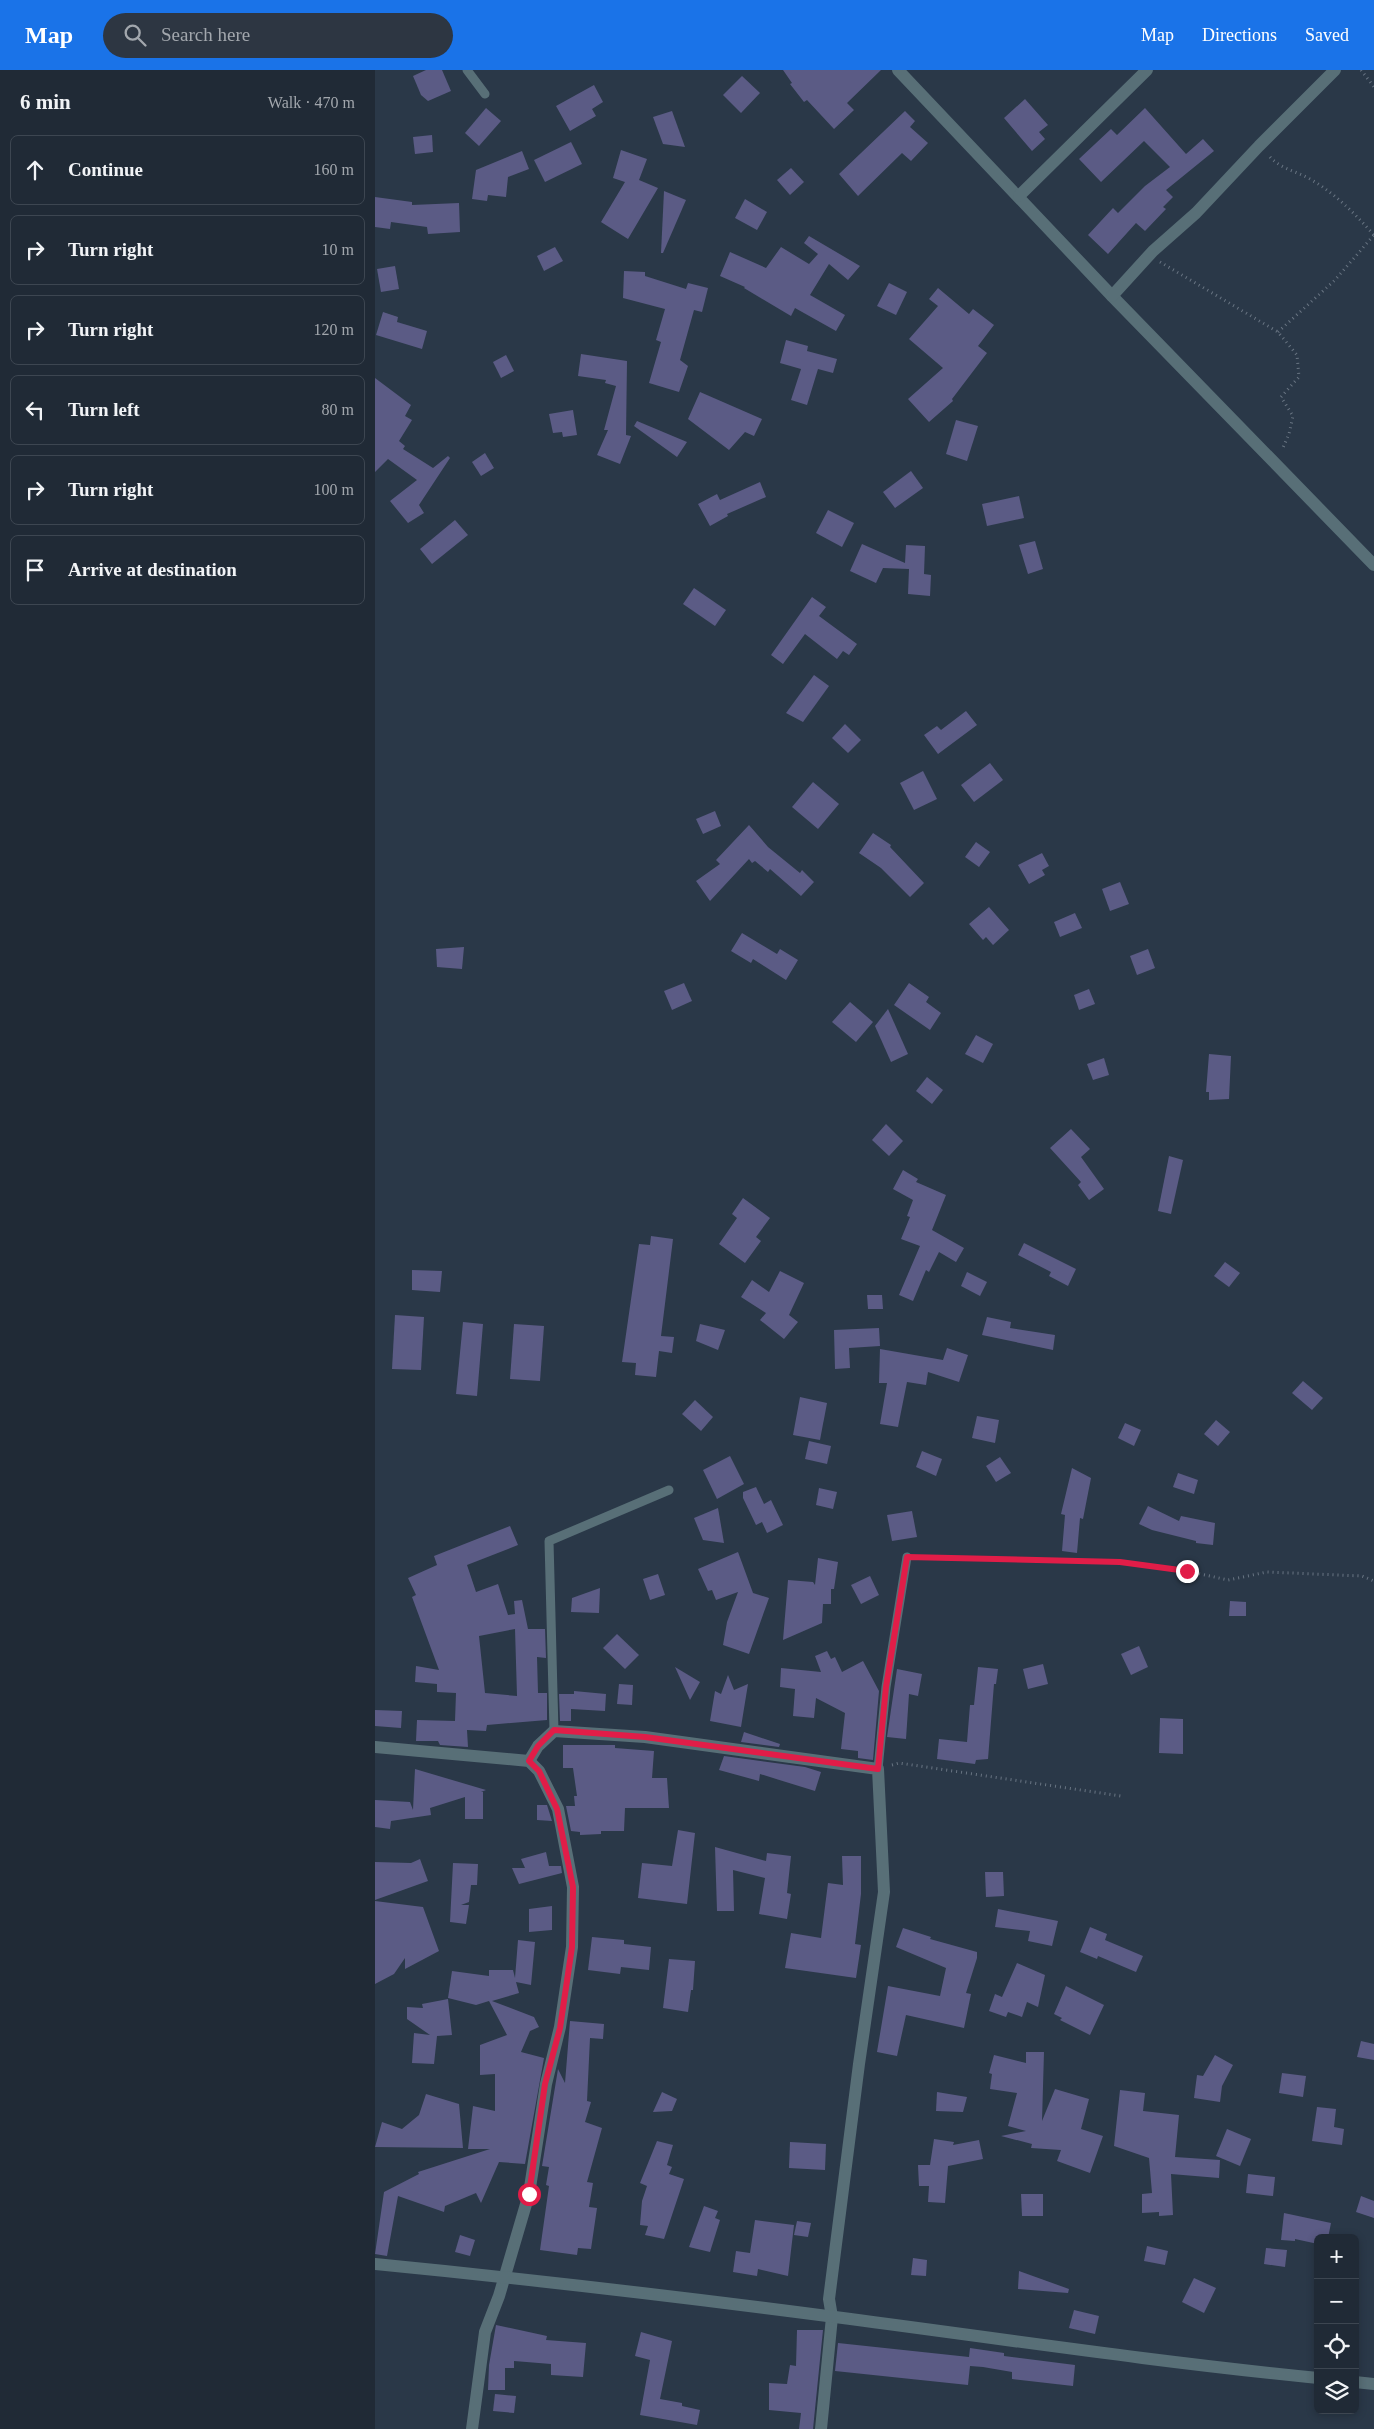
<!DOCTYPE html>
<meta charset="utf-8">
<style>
body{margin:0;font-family:"Times New Roman",serif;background:#2d3642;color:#f1f3f6}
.controls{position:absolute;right:15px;bottom:15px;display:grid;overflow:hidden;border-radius:8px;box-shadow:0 2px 8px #0003}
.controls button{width:45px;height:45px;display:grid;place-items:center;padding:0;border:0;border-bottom:1px solid #3d4651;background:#202a36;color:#f1f3f6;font:25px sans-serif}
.stop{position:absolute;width:15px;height:15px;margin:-11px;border:4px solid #e11d48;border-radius:50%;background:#fff}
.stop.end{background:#e11d48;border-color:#fff;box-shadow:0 1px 5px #0008}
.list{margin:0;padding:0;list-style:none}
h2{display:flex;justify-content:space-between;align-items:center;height:65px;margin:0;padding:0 20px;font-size:21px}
h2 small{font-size:16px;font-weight:400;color:#a2a7ad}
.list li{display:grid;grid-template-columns:32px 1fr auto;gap:15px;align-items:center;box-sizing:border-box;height:70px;margin:0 10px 10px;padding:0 10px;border:1px solid #3d4651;border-radius:8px}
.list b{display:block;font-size:19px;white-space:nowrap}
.list em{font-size:16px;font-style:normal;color:#a2a7ad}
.icon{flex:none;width:28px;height:28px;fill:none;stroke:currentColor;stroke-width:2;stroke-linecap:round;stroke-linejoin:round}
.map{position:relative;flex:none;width:999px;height:2359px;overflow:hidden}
header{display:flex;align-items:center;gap:30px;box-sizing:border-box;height:70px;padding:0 25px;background:#1a73e8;color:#fff}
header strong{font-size:24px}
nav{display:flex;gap:28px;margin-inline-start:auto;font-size:18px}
.search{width:350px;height:45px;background:#2d3642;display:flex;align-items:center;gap:12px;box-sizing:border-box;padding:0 18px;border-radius:28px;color:#a2a7ad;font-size:19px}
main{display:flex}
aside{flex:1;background:#202a36}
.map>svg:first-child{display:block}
.building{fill:#5b5b85;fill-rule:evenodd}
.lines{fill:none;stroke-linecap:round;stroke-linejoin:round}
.path{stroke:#697583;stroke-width:3;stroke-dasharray:1 4;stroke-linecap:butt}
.lane{stroke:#586f77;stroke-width:9}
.street{stroke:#586f77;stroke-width:12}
.route{stroke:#e11d48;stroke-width:6}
</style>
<header>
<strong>Map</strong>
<div class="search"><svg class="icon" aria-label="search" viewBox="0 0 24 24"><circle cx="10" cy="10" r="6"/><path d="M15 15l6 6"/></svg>Search here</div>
<nav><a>Map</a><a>Directions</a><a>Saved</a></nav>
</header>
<main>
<aside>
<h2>6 min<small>Walk · 470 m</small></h2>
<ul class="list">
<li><svg class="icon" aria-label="ahead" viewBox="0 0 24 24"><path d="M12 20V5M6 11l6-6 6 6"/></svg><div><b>Continue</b></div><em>160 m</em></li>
<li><svg class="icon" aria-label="right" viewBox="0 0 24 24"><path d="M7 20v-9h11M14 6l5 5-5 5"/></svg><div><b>Turn right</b></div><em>10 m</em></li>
<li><svg class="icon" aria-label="right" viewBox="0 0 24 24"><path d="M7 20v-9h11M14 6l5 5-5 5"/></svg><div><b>Turn right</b></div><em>120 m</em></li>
<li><svg class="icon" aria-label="left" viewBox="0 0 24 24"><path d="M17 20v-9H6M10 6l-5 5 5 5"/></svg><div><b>Turn left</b></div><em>80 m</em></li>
<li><svg class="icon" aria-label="right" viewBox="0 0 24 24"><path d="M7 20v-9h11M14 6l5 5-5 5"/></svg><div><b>Turn right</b></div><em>100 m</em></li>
<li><svg class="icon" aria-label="arrive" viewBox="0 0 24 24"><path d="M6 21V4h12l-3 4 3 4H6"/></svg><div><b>Arrive at destination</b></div></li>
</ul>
</aside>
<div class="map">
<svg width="999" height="2359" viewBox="0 0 999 2359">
<rect width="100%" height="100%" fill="#2a3848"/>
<g class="building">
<path d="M51,0H67L76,21L53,31L46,25L38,6Z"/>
<path d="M408,0H506L472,33L479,40L459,59L432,30L429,32L415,14L417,13Z"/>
<path d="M367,6L385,23L366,43L348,25Z"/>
<path d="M219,15L228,32L217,39L221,46L195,61L181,36Z"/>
<path d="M650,29L673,55L664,62L670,69L657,81L629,48Z"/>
<path d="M111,38L126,51L104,76L90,63Z"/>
<path d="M770,38L811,84L828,69L839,81L791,120L798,127L788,137L791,139L770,161L761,153L733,184L713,165L738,138L743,143L770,116L795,97L769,71L726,112L704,89L736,59L742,65Z"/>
<path d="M297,41L310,77L288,74L278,47Z"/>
<path d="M530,41L540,51L535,57L553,73L536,91L527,83L483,126L464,104Z"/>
<path d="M57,65L58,82L40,84L38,67Z"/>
<path d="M196,72L207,94L170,112L159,90Z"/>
<path d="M246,80L272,89L264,110L283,118L253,169L226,152L250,112L238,108Z"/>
<path d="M147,81L154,99L133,107L131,127L113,125L112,131L97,129L101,100Z"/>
<path d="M416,98L429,112L415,125L402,110Z"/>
<path d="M289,121L311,130L288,183H286Z"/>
<path d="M0,127L37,132V135L84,133L85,162L53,164L52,157L16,152L15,159L0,157Z"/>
<path d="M370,129L392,142L382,160L360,148Z"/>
<path d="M434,166L485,196L473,210L454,194L435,225L470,245L461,261L420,238L416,246L369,218L370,217L345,206L355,182L391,198L406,177L434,194L443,184L429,173Z"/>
<path d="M180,177L188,191L169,201L162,186Z"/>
<path d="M20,196L24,219L6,222L2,199Z"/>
<path d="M249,201L270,202V206L311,219L313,213L333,218L327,242L319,240L305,290L313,296L304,322L274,313L286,272L281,270L290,239L248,228Z"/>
<path d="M514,213L532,222L521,245L502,236Z"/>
<path d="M563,218L594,244L598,239L619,255L603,276L612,283L577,329L578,331L554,352L533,329L568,298L534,269L563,236L554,229Z"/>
<path d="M8,242L23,247L22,252L52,261L47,279L1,265Z"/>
<path d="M411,270L433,276L432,281L462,289L458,303L443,299L432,335L416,330L426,299L405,293Z"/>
<path d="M206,284L252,291L251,365L256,366L245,394L222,385L233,360H229L241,316L230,313L231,310L203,306Z"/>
<path d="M131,285L139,301L126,308L118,292Z"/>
<path d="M0,308L36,335L30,346L37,350L24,371L30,376L28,379L58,398L73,386L75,388L44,435L49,443L33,453L15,431L42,410L13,389L0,402Z"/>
<path d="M325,322L387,349L379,366L370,362L354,380L313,349Z"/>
<path d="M198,340L202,365L188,367L187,362L178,363L174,344Z"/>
<path d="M581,350L603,356L592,391L571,384Z"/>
<path d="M262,351L312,372L302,387L259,356Z"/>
<path d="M110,383L119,398L106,406L97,392Z"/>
<path d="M536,401L548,418L520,438L508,422Z"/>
<path d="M385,412L391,427L352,444L353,446L335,456L323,434L342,424L345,430Z"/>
<path d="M644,426L649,448L612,456L607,434Z"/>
<path d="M453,440L479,453L467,477L441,463Z"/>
<path d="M80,450L93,465L57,494L45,479Z"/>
<path d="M660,471L668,499L653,504L644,475Z"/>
<path d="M487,474L530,493L531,475L550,476L549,504L556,505L555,526L533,524L534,499L508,498L501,513L475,501Z"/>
<path d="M319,518L351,540L340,556L308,534Z"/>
<path d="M437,527L451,537L444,546L482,574L474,585L468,581L462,589L430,564L408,594L396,585Z"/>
<path d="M439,605L454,616L428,652L411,643Z"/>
<path d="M591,641L602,655L563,684L549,665L562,656L566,660Z"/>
<path d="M470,654L486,670L473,683L457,668Z"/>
<path d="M615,693L628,710L599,732L586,715Z"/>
<path d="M548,701L562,729L539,740L525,713Z"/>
<path d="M438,712L464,734L443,759L417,737Z"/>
<path d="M340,741L346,756L328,764L321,749Z"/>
<path d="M374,755L393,777L425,803L427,800L439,812L426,826L395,799L393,802L380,791L377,793L374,789L335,831L321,811L345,794L341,790Z"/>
<path d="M498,763L516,775L515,777L549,813L535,827L506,798L484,783Z"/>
<path d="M601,772L615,782L604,797L590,787Z"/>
<path d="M667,783L674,796L667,800L670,805L654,814L643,795Z"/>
<path d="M745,812L754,834L735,841L727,819Z"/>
<path d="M614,837L634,860L618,875L611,867L608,870L594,854Z"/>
<path d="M700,843L707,858L685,867L679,852Z"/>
<path d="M367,863L402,884L405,879L423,890L411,910L378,889L376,893L356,881Z"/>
<path d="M89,877L87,899L62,897L61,879Z"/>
<path d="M773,879L780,898L762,905L755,886Z"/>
<path d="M309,913L317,931L297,940L289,921Z"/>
<path d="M534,913L554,927L551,932L566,943L555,960L519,935Z"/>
<path d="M714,919L720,934L704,940L699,925Z"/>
<path d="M475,932L498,952L481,972L457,952Z"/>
<path d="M513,939L533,984L516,992L500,956Z"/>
<path d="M601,965L618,974L608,993L590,984Z"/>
<path d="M834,984L856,986L854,1029L834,1030V1022H831Z"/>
<path d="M729,988L734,1005L718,1010L712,994Z"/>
<path d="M552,1007L568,1020L557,1034L541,1021Z"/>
<path d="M511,1054L528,1071L514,1086L497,1070Z"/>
<path d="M696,1059L715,1079L706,1087L729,1119L714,1130L703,1115L706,1112L675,1078Z"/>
<path d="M794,1086L808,1090L796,1144L783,1141Z"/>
<path d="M528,1100L543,1109L541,1112L571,1125L557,1160L589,1178L581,1192L564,1182L554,1202L551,1200L538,1231L524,1225L545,1176L526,1169L535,1147L532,1146L538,1130L518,1119Z"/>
<path d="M368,1128L395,1148L381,1167L386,1171L370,1193L344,1174L362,1148L357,1144Z"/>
<path d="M276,1166L298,1169L286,1266L299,1267L297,1283L284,1281L281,1307L260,1305L261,1293L247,1292L264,1174L275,1175Z"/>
<path d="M649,1173L701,1199L693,1216L674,1206L676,1202L643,1185Z"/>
<path d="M850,1192L865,1203L854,1217L839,1206Z"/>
<path d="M37,1200L67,1201L65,1222L37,1220Z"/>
<path d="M405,1201L429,1213L414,1245L423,1252L409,1269L385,1250L391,1243L366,1227L377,1210L394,1222Z"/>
<path d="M592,1202L612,1212L605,1226L586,1216Z"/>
<path d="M492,1225H507L508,1239H493Z"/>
<path d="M20,1245L49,1247L46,1300L17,1299Z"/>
<path d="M612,1247L636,1252L635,1258L680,1265L678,1280L607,1265Z"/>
<path d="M88,1252L108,1254L102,1326L81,1324Z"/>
<path d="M139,1254L169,1256L165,1311L135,1309Z"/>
<path d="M325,1254L350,1260L343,1280L321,1271Z"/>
<path d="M504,1258L505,1276L474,1278L475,1298L460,1299L459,1260Z"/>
<path d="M572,1278L593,1285L584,1312L553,1302L551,1315L532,1312L523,1357L505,1354L512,1313H504L505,1279L568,1290Z"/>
<path d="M928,1311L948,1328L937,1340L917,1323Z"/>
<path d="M425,1327L452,1333L445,1370L418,1365Z"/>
<path d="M320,1330L338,1347L326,1361L307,1344Z"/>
<path d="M602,1346L624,1350L620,1373L597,1368Z"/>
<path d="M841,1350L855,1362L843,1376L829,1364Z"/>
<path d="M750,1353L766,1360L759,1376L743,1368Z"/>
<path d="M434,1371L456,1376L452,1394L430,1389Z"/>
<path d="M547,1381L567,1389L561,1406L541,1397Z"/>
<path d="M355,1386L369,1414L342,1429L328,1400Z"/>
<path d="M625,1387L636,1403L621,1412L611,1396Z"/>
<path d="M697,1398L716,1408L708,1449L705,1448L702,1483L687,1481L690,1445L686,1444Z"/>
<path d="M803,1403L823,1410L819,1424L798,1417Z"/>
<path d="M381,1417L389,1434L396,1430L408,1455L392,1463L387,1452L381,1455L368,1428V1422Z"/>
<path d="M444,1418L462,1422L458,1439L441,1435Z"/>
<path d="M773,1436L804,1451L806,1446L840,1453L838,1475L821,1473V1471L777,1460L764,1454Z"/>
<path d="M343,1438L349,1473L328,1470L319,1448Z"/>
<path d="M537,1441L542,1467L517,1471L512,1445Z"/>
<path d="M135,1456L143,1475L92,1495L101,1522L123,1514L133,1545L140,1544L139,1531L147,1530L153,1559H170L171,1588L162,1587L163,1623H172V1650L112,1655L111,1661L92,1660L93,1677L65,1675L63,1671H41L42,1650L80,1651L81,1623L62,1622V1614L40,1612L41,1596L64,1600L37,1527L41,1525L33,1508L62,1495L59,1486ZM140,1559L142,1626L110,1623L104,1566Z"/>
<path d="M363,1482L378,1523L394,1528L374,1584L348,1575L352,1552L363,1522L341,1530L337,1520L333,1521L323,1499Z"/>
<path d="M443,1488L463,1492L459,1519H456V1534H448L447,1553L408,1570L413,1510L438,1512L440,1515Z"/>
<path d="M283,1504L290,1525L275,1530L268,1509Z"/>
<path d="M495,1506L504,1525L486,1534L476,1515Z"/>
<path d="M225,1518L224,1543L196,1542L197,1528Z"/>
<path d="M855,1531L871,1532V1546H854Z"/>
<path d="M242,1564L264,1585L250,1599L228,1578Z"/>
<path d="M764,1576L773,1597L756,1605L746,1584Z"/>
<path d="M452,1581L456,1589L460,1587L467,1602L488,1591L504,1621L498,1690L483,1688V1681L466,1679L470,1643L441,1628L439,1648L418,1646L420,1619L405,1617L406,1598L446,1602L440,1586Z"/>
<path d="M668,1594L673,1614L653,1619L648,1599Z"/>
<path d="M300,1597L325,1612L315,1630Z"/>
<path d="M603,1597L623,1599L621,1614H619L613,1689L601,1690L600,1694L562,1689L564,1669L592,1672L595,1635H599Z"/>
<path d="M522,1599L547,1604L543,1626L534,1624L531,1669L512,1667Z"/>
<path d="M353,1605L359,1620L373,1614L366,1657L335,1651L340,1621L346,1624Z"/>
<path d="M244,1614L258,1615L257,1635L242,1634Z"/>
<path d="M199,1621L231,1624L230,1641L196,1639V1651H185L184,1624H199Z"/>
<path d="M0,1640L27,1641L26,1658L0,1656Z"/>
<path d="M785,1648L808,1649V1684L784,1683Z"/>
<path d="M369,1662L405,1674L404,1677L366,1672Z"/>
<path d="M188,1675H240V1678L279,1681L277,1708H292L294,1738H250L249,1761H226V1764L205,1765V1762L196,1761L191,1736H200L199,1726H202L198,1698H188Z"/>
<path d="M349,1686L430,1697L446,1702L440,1721L385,1704L384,1711L344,1700Z"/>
<path d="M40,1699L111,1720L106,1722H108V1749H90V1727L55,1738L56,1745L16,1751L15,1759L0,1757V1730L35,1732L38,1740Z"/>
<path d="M162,1735H172L177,1751L162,1750Z"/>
<path d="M303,1760L320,1763L312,1834L263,1828L267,1793L297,1796Z"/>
<path d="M340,1777L391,1791L392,1783L416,1786L412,1823L416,1824L412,1849L384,1844L390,1808L358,1800L359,1841H342Z"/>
<path d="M171,1782L174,1796H186L187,1803L144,1814L137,1798H150L146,1789Z"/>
<path d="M467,1786H486V1824L480,1874L486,1875L481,1908L410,1898L416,1863L446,1868L453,1813L468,1815Z"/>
<path d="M45,1789L53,1811L0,1830V1792L36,1793Z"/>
<path d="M78,1793L103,1794L102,1815H96L94,1832L86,1835H94L91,1854L75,1852Z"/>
<path d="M610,1802H628L629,1826L611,1827Z"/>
<path d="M0,1831L48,1837L64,1881L30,1899V1888L19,1904L0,1914Z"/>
<path d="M177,1836V1860L154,1862V1839Z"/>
<path d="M623,1839L683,1851L677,1876L653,1871L655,1861L620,1857Z"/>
<path d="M715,1857L732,1864L730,1870L768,1886L761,1902L723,1886L722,1889L705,1882Z"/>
<path d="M528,1858L556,1867L555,1869L602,1882V1888L591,1923L596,1924L589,1958L531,1945L522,1986L502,1982L513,1916L565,1926L571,1898L521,1877Z"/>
<path d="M217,1867L249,1870V1874L276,1877L274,1900L246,1897L245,1904L213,1900Z"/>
<path d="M143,1870L160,1872L156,1915L141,1912L144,1923L117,1931L159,1947L164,1957L155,1961L146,1982L169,1988L150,2094L124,2092L106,2133L101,2123L70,2136L69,2142L23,2126L12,2186L0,2184L9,2122L44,2104L43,2102L115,2079H93L98,2036L120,2041V2004L105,2005V1975L132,1965L114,1931L101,1935L73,1928L77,1901L114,1906V1900H138L140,1908Z"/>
<path d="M294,1889L320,1891L318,1920H316L313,1942L288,1938Z"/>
<path d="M642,1893L670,1905L663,1937L652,1932L647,1947L633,1942L631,1947L614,1941L620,1924L627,1927Z"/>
<path d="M691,1916L729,1935L715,1965L685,1950L687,1948L679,1944Z"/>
<path d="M73,1929L77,1965L62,1966L59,1994L37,1993L39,1963L55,1965L32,1949V1937L48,1938L47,1934Z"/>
<path d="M195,1951L229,1954L228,1969L215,1968L212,2031L216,2032L210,2052L227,2058L212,2112L218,2113L214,2137L222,2138L216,2179L203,2178L202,2185L165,2180L174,2116L171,2115L174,2097L167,2096L183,1999L190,2013Z"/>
<path d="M986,1971L999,1974V1990L982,1987Z"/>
<path d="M651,1982H669L667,2051L680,2019L714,2029L706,2059L728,2066L715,2103L682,2091L686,2080L656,2078L657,2074L626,2066L651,2061L633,2056L642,2023L615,2019L617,2004L614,2003L619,1985L651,1993Z"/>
<path d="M840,1985L858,1995L847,2016L845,2032L819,2028L822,2005L828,2006Z"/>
<path d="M907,2003L931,2006L928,2027L904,2023Z"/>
<path d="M745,2020L770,2023L768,2041L804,2045L800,2087L845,2090L844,2108L796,2104L798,2145L784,2146V2142L767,2143V2124L777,2123L774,2088L739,2076Z"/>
<path d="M287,2022L302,2029L297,2041L278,2042Z"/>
<path d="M562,2022L592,2027L588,2042L561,2041Z"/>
<path d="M51,2024L84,2034L88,2078L0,2077L7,2052L27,2059L44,2045Z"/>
<path d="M942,2037L961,2039L959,2057L969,2059L967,2075L937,2071Z"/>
<path d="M852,2059L876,2069L865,2096L841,2086Z"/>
<path d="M559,2069L579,2072L578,2075L604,2070L608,2089L573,2096L570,2133L553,2132L554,2116H544L543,2095H555Z"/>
<path d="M282,2071L298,2075L292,2095L297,2097L294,2104L309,2109L289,2169L270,2165L273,2156L265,2155L267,2131L272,2116L265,2113Z"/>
<path d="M415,2072L451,2074L450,2100L414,2098Z"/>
<path d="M873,2104L900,2107L898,2126L871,2123Z"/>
<path d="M646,2124H668V2146H647Z"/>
<path d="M986,2126L999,2131V2148L981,2142Z"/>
<path d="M329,2136L343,2141L340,2148L345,2150L335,2182L314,2177Z"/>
<path d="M909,2143L956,2153L953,2168H943V2174L920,2169V2171L906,2170Z"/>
<path d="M380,2150L419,2155L413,2206L383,2199L382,2206L358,2202L361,2181L375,2183Z"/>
<path d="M422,2151L436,2153L433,2167L419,2165Z"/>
<path d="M85,2165L100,2170L95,2186L80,2182Z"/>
<path d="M772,2176L793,2181L790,2195L769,2191Z"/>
<path d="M891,2178L912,2180L910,2197L889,2194Z"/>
<path d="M538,2188L552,2190L551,2206L536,2205Z"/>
<path d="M644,2201L694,2219L693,2223L643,2219Z"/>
<path d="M819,2208L841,2218L829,2243L807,2232Z"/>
<path d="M699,2240L724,2246L720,2264L694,2258Z"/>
<path d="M121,2255L172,2266L171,2270L211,2273L208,2307L176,2305V2294L139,2291V2298H130V2320H113L114,2295Z"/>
<path d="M422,2260H448L438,2359H424L426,2343L394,2340V2313L412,2314L415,2295L421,2296Z"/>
<path d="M266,2262L297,2271L285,2329L307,2333V2336L325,2340L322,2355L265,2345L275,2290L260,2286Z"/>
<path d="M463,2273L594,2287L595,2278L629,2283V2286L700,2295L698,2316L637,2309V2302L608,2297L595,2296L593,2315L460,2301Z"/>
<path d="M120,2324L141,2326L139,2343L118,2341Z"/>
</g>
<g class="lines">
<g class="path">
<path d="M986,0L999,17"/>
<path d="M895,87C906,99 921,101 935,109C961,124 979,143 999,165"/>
<path d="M785,192L903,262L922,285L924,307L906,327L918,346L914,364L907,380"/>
<path d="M903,262L960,210L999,165"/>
<path d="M545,1487L745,1492L812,1501L853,1510L892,1502L987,1506L999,1511"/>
<path d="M517,1695L524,1693L746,1726"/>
</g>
<g class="lane">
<path d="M92,0L110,24"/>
<path d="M179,1661L174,1471L294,1420"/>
<path d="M503,1699L511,1617L532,1487"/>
</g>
<g class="street">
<path d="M523,0L737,226L999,495"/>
<path d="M644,126L772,0"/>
<path d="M737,226L778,181L821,143L884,76L960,0"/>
<path d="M0,1677L154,1691L164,1701L183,1739L198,1817L197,1877L185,1957L171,2014L154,2124L124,2226L110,2262L97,2359"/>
<path d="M154,1691L163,1676L179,1661L270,1667L503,1699L509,1822L484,1994L454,2229L457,2247L446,2359"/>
<path d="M0,2194C153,2209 307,2227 460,2247C621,2268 781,2292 943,2308"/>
<path d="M980,2312L999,2314"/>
</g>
</g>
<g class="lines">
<path class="route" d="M154,2124L170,2014L185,1958L197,1877L198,1817L182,1739L164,1701L154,1691L163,1676L179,1660L270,1667L503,1699L511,1617L532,1487L745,1492L812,1501"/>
</g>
</svg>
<div class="controls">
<button>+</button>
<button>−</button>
<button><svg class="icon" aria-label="locate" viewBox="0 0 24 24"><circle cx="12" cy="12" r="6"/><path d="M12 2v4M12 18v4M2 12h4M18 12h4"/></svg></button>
<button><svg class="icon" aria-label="layers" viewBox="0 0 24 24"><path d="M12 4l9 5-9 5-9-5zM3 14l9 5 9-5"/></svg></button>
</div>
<div class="stop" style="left:154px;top:2124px"></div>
<div class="stop end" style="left:812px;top:1501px"></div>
</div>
</main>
